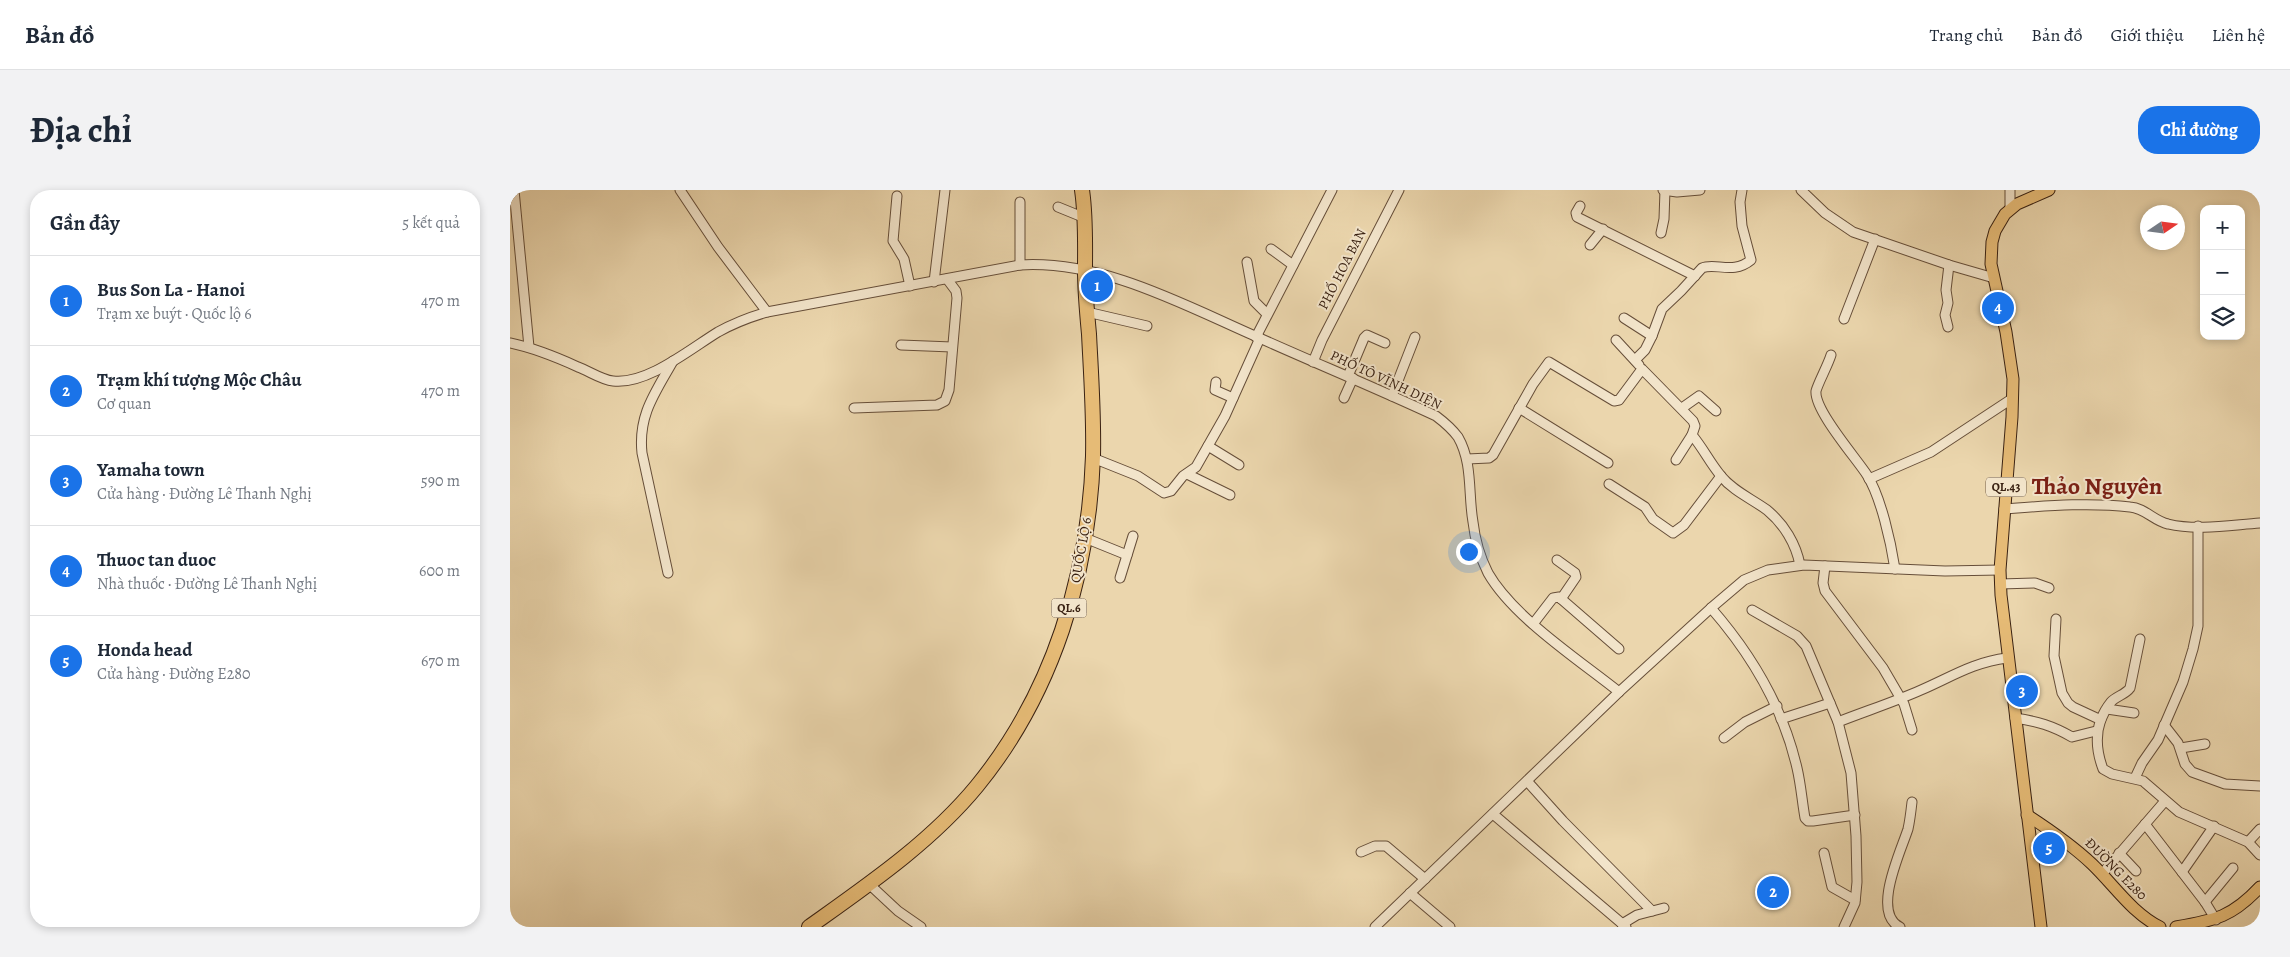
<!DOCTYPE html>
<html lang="vi">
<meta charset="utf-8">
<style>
body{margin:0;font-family:Alegreya,serif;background:#f2f2f3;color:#1f2937}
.controls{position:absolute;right:15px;top:15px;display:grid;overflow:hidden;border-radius:10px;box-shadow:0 2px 8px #0003}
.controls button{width:45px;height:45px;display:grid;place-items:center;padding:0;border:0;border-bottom:1px solid #e0e1e3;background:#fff;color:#1f2937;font:25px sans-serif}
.compass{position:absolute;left:1630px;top:15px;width:45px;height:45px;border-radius:50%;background:#fff;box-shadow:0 2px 8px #0003;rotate:77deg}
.you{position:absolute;left:958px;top:361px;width:18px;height:18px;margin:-12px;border:4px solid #fff;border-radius:50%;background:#1a73e8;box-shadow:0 0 0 8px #1a73e833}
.badge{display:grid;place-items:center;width:32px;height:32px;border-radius:50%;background:#1a73e8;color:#fff;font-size:16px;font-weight:700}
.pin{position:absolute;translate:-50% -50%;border:2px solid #fff;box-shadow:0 1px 5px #0006}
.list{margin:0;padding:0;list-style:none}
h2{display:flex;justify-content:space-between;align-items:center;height:65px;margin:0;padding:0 20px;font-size:21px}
h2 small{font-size:16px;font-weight:400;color:#747a83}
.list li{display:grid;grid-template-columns:32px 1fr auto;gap:15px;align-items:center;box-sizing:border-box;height:90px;padding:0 20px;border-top:1px solid #e0e1e3}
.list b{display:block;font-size:19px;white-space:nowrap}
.list p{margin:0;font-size:16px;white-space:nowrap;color:#747a83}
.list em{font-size:16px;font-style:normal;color:#747a83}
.icon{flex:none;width:28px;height:28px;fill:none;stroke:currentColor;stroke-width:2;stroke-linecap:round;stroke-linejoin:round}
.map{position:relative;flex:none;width:1750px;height:737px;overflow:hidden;border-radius:20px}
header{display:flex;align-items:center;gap:30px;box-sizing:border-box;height:70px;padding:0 25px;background:#fff;border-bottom:1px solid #e0e1e3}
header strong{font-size:24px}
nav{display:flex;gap:28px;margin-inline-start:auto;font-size:18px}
.intro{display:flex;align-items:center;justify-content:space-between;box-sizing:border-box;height:120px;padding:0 30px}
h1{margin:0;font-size:35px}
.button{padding:12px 22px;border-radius:20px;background:#1a73e8;color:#fff;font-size:18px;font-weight:700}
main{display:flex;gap:30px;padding:0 30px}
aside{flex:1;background:#fff;border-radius:20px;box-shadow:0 2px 8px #0003}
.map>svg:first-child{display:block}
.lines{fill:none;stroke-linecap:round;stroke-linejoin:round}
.minor-casing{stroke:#664e39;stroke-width:11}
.major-casing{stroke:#392112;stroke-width:13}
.highway-casing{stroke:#392112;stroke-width:16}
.minor{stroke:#f2e4ca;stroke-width:9}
.major{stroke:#e6bb76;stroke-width:11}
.highway{stroke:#e6bb76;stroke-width:14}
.labels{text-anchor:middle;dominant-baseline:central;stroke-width:4;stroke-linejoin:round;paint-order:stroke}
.shield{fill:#f2e4ca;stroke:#705c49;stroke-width:1}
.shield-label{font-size:12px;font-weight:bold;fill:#392112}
.street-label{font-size:14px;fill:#392112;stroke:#f2e4ca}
.town-label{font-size:24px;font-weight:bold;fill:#7a1f14;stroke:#f2e4ca}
</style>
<header>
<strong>Bản đồ</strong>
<nav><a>Trang chủ</a><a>Bản đồ</a><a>Giới thiệu</a><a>Liên hệ</a></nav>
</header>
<div class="intro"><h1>Địa chỉ</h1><a class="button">Chỉ đường</a></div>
<main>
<aside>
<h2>Gần đây<small>5 kết quả</small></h2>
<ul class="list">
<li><span class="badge">1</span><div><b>Bus Son La - Hanoi</b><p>Trạm xe buýt · Quốc lộ 6</p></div><em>470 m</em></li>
<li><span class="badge">2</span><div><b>Trạm khí tượng Mộc Châu</b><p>Cơ quan</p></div><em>470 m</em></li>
<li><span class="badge">3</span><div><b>Yamaha town</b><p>Cửa hàng · Đường Lê Thanh Nghị</p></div><em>590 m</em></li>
<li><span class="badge">4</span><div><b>Thuoc tan duoc</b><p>Nhà thuốc · Đường Lê Thanh Nghị</p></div><em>600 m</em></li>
<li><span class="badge">5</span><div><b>Honda head</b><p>Cửa hàng · Đường E280</p></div><em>670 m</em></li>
</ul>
</aside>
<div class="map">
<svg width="1750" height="737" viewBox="0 0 1750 737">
<rect width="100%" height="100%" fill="#ebd6ad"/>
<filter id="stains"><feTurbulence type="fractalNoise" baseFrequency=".004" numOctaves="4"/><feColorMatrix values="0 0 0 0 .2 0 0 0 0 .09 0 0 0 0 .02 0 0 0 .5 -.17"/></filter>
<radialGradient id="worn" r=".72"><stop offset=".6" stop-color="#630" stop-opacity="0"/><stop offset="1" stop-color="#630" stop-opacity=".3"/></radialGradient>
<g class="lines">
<defs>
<g id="minor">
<path d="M4,0L19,157"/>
<path d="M170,0L208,57L257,122"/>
<path d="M1153,0L1167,2L1190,0"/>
<path d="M1291,0L1315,23L1343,42L1439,75L1484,88"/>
<path d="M387,6L383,51L394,69L400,96"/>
<path d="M510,12V75"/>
<path d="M1070,16L1066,23L1067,27L1185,86"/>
<path d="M548,17L575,28"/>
<path d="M1500,19V0"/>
<path d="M1151,43L1154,29L1155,0"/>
<path d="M1080,55L1093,39"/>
<path d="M761,59L783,75"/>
<path d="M737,72L744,111L757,124"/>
<path d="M424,92L435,0"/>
<path d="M577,122L637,136"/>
<path d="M1114,128L1142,146"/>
<path d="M1334,129L1365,49"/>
<path d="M1438,137L1435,125L1438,113L1436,100L1439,75"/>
<path d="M746,147L822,0"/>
<path d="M1106,150L1129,175"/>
<path d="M0,153C24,158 46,167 68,177C79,181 92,190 103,191C137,195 180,159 208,142C224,133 240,127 257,122L510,75C592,70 672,114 745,146C805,173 866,198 926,226C934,232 942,239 948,247C963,273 958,304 963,332C965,350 970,367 978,383C1003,427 1069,470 1109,502"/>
<path d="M391,155L442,157"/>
<path d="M1321,165C1318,175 1308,193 1306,201C1304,220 1346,268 1357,285C1371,307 1381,353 1385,379"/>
<path d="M1125,170L1135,160L1142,146L1152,119L1171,101L1192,78C1205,72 1223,85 1241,70L1232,36L1230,12L1232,0"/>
<path d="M803,172L812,150L889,0"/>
<path d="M838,186L854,148L857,145L875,153"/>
<path d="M706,192L705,200L723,208"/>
<path d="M882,206L905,147"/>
<path d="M834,208L843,188"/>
<path d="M344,218L427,215L435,211L439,200L447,108L446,101L437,89"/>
<path d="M1009,218L1098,273"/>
<path d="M1172,218L1189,206L1206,221"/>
<path d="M698,256L729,275"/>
<path d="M583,268L628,286L654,303L661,301L673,286L686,277L715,226L750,148"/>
<path d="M957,269L979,268L983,265L1023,194L1039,172L1104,211L1109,210L1132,179L1183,231L1185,236L1182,245C1193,258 1200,273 1211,286C1223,301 1242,309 1257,320C1274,334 1286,354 1290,375"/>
<path d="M1166,270L1182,245"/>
<path d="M677,284L720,305"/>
<path d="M1359,289L1421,262L1503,208"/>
<path d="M1099,294L1135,317L1143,329L1163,343L1174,335L1211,286"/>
<path d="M1494,319C1535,316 1579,312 1620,317C1635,318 1644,331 1658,334C1687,341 1721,335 1750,333"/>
<path d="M575,348L617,365"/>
<path d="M1047,370L1065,383L1066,387L1051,409"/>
<path d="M1315,376L1313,393L1315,401L1373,478L1394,514L1402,540"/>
<path d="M158,383L132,263C128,225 145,203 163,171"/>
<path d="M610,388L623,346"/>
<path d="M1490,394L1525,393L1539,398"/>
<path d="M1201,418C1242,465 1273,517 1287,578C1291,595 1292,611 1295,628L1298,631H1303L1345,625"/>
<path d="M1242,420L1287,446L1296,456L1328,532L1341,583L1346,646L1347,692L1345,713L1334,737"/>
<path d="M1546,429L1544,466L1552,503L1558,513L1563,517L1591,530"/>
<path d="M1023,434L1043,408L1049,407L1109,459"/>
<path d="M1630,449L1620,498C1615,505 1606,506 1601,512C1585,532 1584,555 1593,579L1602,584L1633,591L1669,622L1738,652L1750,665"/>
<path d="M1597,519L1624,523"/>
<path d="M1505,528C1527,531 1543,536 1562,547L1586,541"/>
<path d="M1271,529L1320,513"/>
<path d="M1328,532C1356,521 1384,512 1411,500C1441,487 1464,472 1497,468"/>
<path d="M1654,535L1668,553L1675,574L1682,582L1715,594L1750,596"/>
<path d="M1214,548L1235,532L1267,516"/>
<path d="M1671,558L1695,554"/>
<path d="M1625,588L1632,573L1648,550L1673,492L1683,459L1688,436V336"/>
<path d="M1017,591L1053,631L1142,721"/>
<path d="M983,624L1116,737"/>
<path d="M1635,634L1695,712L1706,730"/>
<path d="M1738,652L1750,639"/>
<path d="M851,662L865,656H876L915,689"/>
<path d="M1314,663L1322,697L1345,710"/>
<path d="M1609,663L1626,681"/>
<path d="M1672,682L1704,636"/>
<path d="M1592,684L1655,611"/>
<path d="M359,694L388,721L411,737"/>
<path d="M900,703L940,737"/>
<path d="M1695,712L1723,678"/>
<path d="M1112,734L1127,725L1154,718"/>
<path d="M865,737L1109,502L1201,418L1234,390L1258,380L1294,375L1435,381L1490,380"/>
<path d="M1390,737C1361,723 1391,661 1398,639C1400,630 1401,621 1402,612"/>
</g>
<g id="major">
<path d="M1517,625C1540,640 1562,655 1582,674C1604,695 1622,723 1650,737"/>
<path d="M1531,737L1491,405L1490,380L1502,227L1503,189L1496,142L1481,74L1482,52L1485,41L1495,24L1507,14L1539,0"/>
<path d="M1666,737C1706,730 1722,727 1750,697"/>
</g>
<path id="highway" d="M299,737C358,695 421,652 467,596C543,503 579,384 583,266C584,225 581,184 579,144C577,123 575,101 575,80C575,53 576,27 572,0"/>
</defs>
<use href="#minor" class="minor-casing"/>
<use href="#major" class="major-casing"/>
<use href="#highway" class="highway-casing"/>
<use href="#minor" class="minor"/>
<use href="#major" class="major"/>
<use href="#highway" class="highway"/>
</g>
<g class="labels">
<g class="shield">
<rect x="1476" y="287.5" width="40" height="19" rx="4"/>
<rect x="541.5" y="408.5" width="35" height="19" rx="4"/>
</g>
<g class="shield-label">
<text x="1496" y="297">QL.43</text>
<text x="559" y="418">QL.6</text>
</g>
<g class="street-label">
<text transform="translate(832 79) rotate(-63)">PHỐ HOA BAN</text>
<text transform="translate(876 190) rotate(25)">PHỐ TÔ VĨNH DIỆN</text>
<text transform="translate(571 360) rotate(-80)">QUỐC LỘ 6</text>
<text transform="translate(1606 679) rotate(45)">ĐƯỜNG E280</text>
</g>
<g class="town-label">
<text x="1587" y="296">Thảo Nguyên</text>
</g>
</g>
<rect width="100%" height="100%" filter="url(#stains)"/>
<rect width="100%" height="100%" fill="url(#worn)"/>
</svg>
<div class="controls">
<button>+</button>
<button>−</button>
<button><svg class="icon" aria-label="layers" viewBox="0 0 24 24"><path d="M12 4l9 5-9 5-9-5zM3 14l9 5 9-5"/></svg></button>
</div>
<svg class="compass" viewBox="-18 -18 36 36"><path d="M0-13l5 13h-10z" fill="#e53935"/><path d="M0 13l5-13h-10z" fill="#747a83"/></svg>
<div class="you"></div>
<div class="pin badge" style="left:587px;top:96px">1</div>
<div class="pin badge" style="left:1263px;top:702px">2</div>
<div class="pin badge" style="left:1512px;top:501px">3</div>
<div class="pin badge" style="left:1488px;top:118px">4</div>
<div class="pin badge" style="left:1539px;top:658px">5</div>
</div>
</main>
